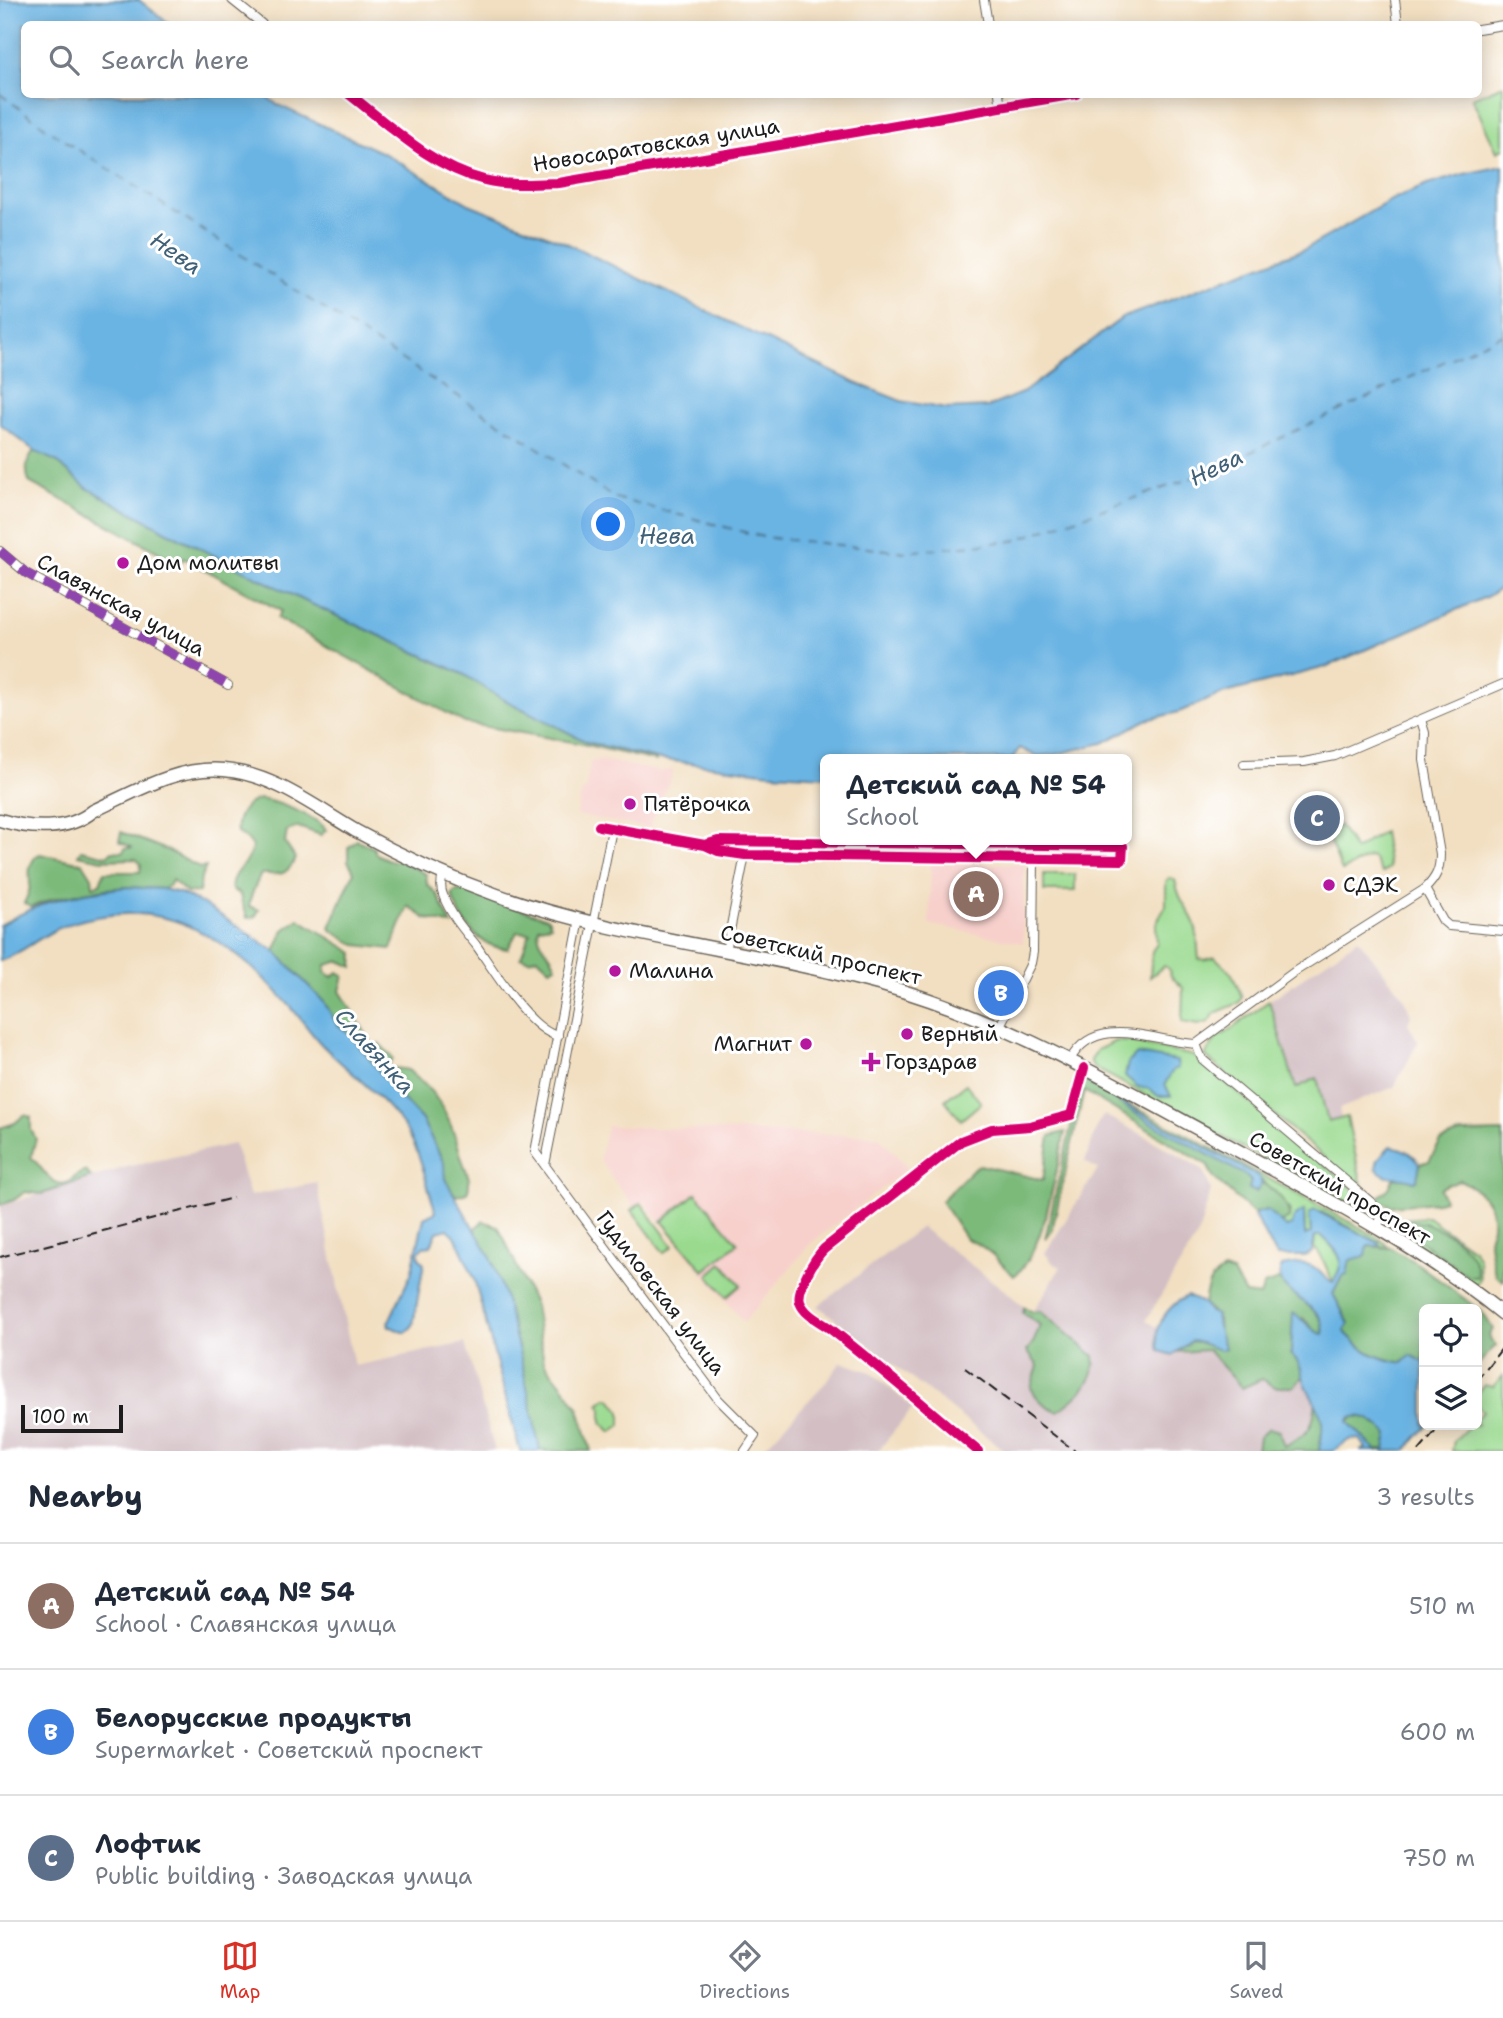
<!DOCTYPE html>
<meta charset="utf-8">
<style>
body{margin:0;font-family:"Shantell Sans",sans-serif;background:#f6f6f7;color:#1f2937}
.controls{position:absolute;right:21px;bottom:21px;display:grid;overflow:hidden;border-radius:10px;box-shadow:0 4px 18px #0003}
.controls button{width:63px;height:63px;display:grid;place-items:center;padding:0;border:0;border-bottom:2px solid #e0e1e3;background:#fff;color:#1f2937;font:35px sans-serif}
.scale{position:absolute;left:21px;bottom:18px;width:102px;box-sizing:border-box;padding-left:7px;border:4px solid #1c1c1c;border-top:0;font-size:19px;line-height:24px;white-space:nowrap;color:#1c1c1c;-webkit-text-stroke:5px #fff;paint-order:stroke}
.you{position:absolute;left:609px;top:525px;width:24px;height:24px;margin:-18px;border:5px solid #fff;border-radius:50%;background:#1a73e8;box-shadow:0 0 0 10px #1a73e833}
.badge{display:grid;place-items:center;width:46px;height:46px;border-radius:50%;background:#d93025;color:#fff;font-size:23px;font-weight:700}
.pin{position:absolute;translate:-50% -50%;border:4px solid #fff;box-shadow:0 2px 7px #0006}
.popup{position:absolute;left:820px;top:754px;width:312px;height:91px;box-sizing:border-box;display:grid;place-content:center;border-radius:10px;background:#fff;filter:drop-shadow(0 2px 5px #0005);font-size:23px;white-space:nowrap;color:#747a83}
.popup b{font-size:26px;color:#1f2937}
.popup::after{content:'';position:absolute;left:50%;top:100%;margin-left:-14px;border:14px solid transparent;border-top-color:#fff}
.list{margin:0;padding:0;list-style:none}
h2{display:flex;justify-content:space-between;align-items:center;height:91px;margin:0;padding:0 28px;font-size:30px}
h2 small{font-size:23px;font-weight:400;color:#747a83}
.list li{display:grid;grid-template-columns:46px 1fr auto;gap:21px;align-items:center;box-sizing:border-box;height:126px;padding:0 28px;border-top:2px solid #e0e1e3}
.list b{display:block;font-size:26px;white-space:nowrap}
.list p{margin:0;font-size:23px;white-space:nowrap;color:#747a83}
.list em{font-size:23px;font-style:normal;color:#747a83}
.icon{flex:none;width:38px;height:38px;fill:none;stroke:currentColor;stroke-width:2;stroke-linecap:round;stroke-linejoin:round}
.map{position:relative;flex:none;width:1503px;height:1451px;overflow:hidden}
.search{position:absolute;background:#fff;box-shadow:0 4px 18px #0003;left:21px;right:21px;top:21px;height:77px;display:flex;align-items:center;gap:18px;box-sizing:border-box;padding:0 24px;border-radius:10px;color:#747a83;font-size:26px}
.sheet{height:469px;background:#fff}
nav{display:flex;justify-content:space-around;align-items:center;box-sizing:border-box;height:98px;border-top:2px solid #e0e1e3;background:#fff;font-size:19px;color:#747a83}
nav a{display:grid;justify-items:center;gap:4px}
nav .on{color:#d93025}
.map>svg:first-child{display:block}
.built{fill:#f7d0cc}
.industrial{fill:#d2bec3}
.green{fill:#9ada8f;stroke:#5b7b56;stroke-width:2}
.forest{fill:#7bba7a;stroke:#4c6b4b;stroke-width:2}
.water{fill:#6ab4e3;stroke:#436880;stroke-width:2}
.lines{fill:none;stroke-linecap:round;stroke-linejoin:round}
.ferry{stroke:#3f6076;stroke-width:2;stroke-dasharray:9 7;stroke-linecap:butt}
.street-casing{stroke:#676056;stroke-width:10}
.primary-casing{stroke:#676056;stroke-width:15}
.street{stroke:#fff;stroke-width:8}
.primary{stroke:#fff;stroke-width:12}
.rail{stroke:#1c1c1c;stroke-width:2;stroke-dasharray:10 5;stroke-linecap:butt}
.quiet{stroke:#8e44ad;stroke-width:9;stroke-dasharray:18 9;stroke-linecap:butt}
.cycleway-casing{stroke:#fff;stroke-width:15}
.cycleway{stroke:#d6006c;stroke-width:10}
.poi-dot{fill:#b5179e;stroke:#fff;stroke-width:2.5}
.labels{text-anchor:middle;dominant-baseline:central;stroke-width:6;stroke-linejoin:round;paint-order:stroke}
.street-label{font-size:21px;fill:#1c1c1c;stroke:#fff}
.poi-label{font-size:21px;fill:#1c1c1c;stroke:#fff;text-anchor:start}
.water-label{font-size:23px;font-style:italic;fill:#3f6076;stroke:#fff}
</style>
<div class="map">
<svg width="1503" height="1451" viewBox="0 0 1503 1451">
<rect width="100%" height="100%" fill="#fff"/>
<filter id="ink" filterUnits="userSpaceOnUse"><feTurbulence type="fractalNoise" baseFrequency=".0143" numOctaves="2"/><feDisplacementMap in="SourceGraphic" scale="14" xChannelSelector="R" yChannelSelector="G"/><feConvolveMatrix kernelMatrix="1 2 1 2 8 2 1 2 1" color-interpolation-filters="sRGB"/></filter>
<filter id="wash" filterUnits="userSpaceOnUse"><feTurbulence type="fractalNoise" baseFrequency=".00686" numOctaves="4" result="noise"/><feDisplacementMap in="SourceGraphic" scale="28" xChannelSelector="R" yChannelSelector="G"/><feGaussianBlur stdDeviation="1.57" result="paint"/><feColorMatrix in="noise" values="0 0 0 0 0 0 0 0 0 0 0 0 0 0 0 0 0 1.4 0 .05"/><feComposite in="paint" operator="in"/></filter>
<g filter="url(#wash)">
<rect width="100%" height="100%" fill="#f2dfc1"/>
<g class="built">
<path d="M600,760L659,771L674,770L649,828L577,815L582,791L586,790L590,762Z"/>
<path d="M931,863L1024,864L1023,943L929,924Z"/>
<path d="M607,1126L878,1136L908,1168L810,1244L744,1322L644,1202L633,1206L600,1160Z"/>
</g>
<g class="industrial">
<path d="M1358,939L1405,999L1411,1015L1408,1023L1418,1042L1394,1087L1339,1109L1341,1118L1328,1122L1316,1078L1296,1088L1269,1001Z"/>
<path d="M1104,1115L1143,1135L1202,1169L1211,1190L1198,1235L1146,1320L1158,1328L1157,1335L1174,1355L1178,1352L1207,1350L1242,1388L1262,1379L1270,1385L1293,1387L1303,1376L1307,1388L1316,1399L1313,1424L1300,1438L1284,1447L1279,1431L1259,1437L1258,1451H1005L818,1306L921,1227L1008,1293L1024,1307L1023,1313L1094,1356L1040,1311L1033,1312L1061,1267L1053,1263L1045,1253L1098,1169L1085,1162L1098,1123Z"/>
<path d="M234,1144L250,1196L317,1183L354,1366L465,1343L495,1451H0L1,1206L130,1166Z"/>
<path d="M841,1362L871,1372L913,1408L878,1451H766L763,1449L827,1381Z"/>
</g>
<g class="green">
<path d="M1503,85V149L1497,152L1472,98Z"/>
<path d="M1339,825L1355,850L1383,832L1389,868L1382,873L1373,858L1369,857L1342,871L1329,840L1331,834Z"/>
<path d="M888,847H920L923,850L1044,851V856L888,854Z"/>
<rect x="1044" y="874" width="31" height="17"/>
<path d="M1169,878L1175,880C1179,900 1185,904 1193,920C1199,932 1197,947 1199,959L1204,960L1215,957L1232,974L1242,997L1239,1003L1215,1013L1209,1022L1198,1025L1182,1022L1183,988L1171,976L1169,969L1164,966L1150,977L1152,951L1157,944L1156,923L1166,906V882Z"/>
<path d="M1269,1001L1296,1088L1317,1078L1328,1122L1347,1117L1363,1190L1205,1056L1218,1036L1226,1033Z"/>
<path d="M1116,1041L1131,1042L1194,1056L1357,1192L1369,1205L1368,1212L1356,1209L1093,1067L1090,1062L1097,1050Z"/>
<path d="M1084,1077L1136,1108L1374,1235L1391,1248L1381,1246L1379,1243L1322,1212L1309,1214L1311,1233L1305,1235L1304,1212L1295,1216L1292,1226L1286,1227L1280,1223L1289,1218L1290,1211L1284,1202L1258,1176L1153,1120L1082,1079Z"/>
<path d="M966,1084L981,1103L961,1120L945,1100Z"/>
<path d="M696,1193L738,1243L704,1271L662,1221Z"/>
<path d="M641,1203L673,1246L664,1253L632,1210Z"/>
<path d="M1428,1217L1474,1250L1479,1259L1480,1279L1475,1286L1399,1233L1396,1227L1402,1219Z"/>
<path d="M1315,1236H1322C1338,1253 1348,1258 1333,1282C1326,1270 1324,1256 1314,1248Z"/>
<path d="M722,1263L741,1285L727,1297L708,1275Z"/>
<path d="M1503,1375V1451H1452L1454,1441L1470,1425H1477V1418L1483,1411L1477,1405V1393L1484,1385L1493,1387Z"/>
<path d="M606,1398L611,1399L621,1412V1425L611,1432L602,1422V1408L599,1404Z"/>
</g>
<g class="forest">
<path d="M34,450L56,461L87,488L170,533L292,595L463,674L501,698L587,742L657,759L656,761L578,743L465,723L277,618L281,611L184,558L180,564L29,482C25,469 26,462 34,450Z"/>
<path d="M260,799C275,801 319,817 326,830L321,835L298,827L287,831L285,843L296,859C285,877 281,874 261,874C256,884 250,896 249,906L259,910L255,917L247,918C246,909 241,904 240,894L232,890C226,867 276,852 237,833C235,817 245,802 260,799Z"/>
<path d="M121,832L167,850L200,868L206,867L201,878L199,892L187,893L172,880L170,885L163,889L126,887L91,891L52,899L31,907L24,903C26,899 28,895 29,891C33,877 24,872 36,856L40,854L83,863L92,877L93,886L100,884L104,872H140L141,864L136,859L103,860L78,855L81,850L107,856L112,851L123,852L125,848H133L119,841Z"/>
<path d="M357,840L374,848L376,854L393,862L399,860L426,874L427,884L437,894L452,925L425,918L408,906L391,949L356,945L332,931L330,927L354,872L348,861V848Z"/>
<path d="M464,890L548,918L551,925L539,927C535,943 550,950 556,966L550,969L537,957L529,960L521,957L530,933L517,932L508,949C478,947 461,922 452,896L455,891Z"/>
<path d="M299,919L354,953L353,967L340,961L326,965L325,972L332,977L338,972L344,976L340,991L374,1047L379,1043L393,1058L386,1069C391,1068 403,1068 408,1070C409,1070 414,1076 416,1077C441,1096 453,1126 461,1156C465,1170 473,1178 467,1193L456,1196L444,1179V1163L422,1120L396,1092L349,1033L337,1024L324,1002L275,951L284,930Z"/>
<path d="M1082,1079L1245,1175L1251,1181L1249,1189L1256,1192L1262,1183C1274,1189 1290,1203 1289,1218L1280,1223L1267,1210L1253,1213L1214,1178L1207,1165L1084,1091L1052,1230L1045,1239Z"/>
<path d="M24,1115L31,1117V1130L36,1139L31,1157C41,1165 51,1188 66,1183C74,1180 77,1173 86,1171L91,1177L42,1194L25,1192L14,1200L0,1205V1128L15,1123Z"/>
<path d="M1065,1132C1056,1169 1044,1255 1014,1276L993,1255L980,1245L966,1239L941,1201L973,1169L980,1165L1043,1180L1050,1136Z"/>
<path d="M1503,1132V1281L1495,1275C1493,1264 1490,1253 1489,1242C1489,1236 1491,1231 1492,1226C1495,1202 1480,1190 1460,1180L1452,1184H1447L1440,1189L1444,1200L1437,1202L1391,1206L1376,1200L1389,1188L1393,1179L1406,1177L1414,1181L1417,1179L1420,1164L1429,1161L1441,1141L1461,1133Z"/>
<path d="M483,1221L498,1226L502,1234L535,1306L544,1362L567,1391L579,1409L591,1451H540C524,1376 513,1296 474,1229Z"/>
<path d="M1411,1221C1438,1222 1479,1248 1477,1277H1468L1447,1260L1407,1232L1403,1228L1404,1224Z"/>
<path d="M1368,1246L1391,1248L1418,1264L1482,1312L1493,1329L1489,1335L1491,1341L1496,1345L1477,1366V1309H1424V1362L1411,1355L1403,1363C1375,1358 1363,1352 1344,1331L1349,1323L1333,1294L1342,1276L1347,1273L1350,1259Z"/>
<path d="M1224,1270L1233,1273L1245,1294L1260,1296L1264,1285L1279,1280C1291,1297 1328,1310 1323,1335L1318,1334L1303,1318L1292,1331L1291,1354L1299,1362L1303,1376L1294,1387H1275L1262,1379L1242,1388L1208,1350L1178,1352L1191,1341C1204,1341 1212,1350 1225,1348L1219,1333L1218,1319L1204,1304C1206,1288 1209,1278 1224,1270Z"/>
<path d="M1024,1307L1033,1312L1040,1311L1094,1356C1094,1359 1095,1363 1094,1367C1092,1385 1072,1402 1058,1411C1045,1407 1037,1399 1031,1388L1038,1366L1027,1351L1034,1341L1040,1325L1023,1313Z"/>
<path d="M1316,1399L1323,1424L1319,1451L1257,1450L1259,1437L1269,1428L1279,1431L1284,1446C1311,1433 1313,1428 1316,1399Z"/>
<path d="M1355,1416L1368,1418L1388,1434L1385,1450H1374C1366,1438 1355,1432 1348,1422Z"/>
</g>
<g class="water">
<path d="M0,0H139L169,24H24V94L264,95L278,105L385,154L469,204L564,242L856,383L901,401L946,409L988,407L1024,392L1122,318L1305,249L1393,199L1427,185L1464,174L1503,166V586L1488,596L1326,667L1222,694L1179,712L1146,720L1103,743L1053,755L1036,756L1020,748L1013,757L1016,759H825V776L771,773L657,759L587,742L501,698L463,674L292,595L170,533L87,488L56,461L36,452L0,424Z"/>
<path d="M126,887L163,889L180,893L205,905L275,951L324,1002L337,1024L349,1033L396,1092L422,1120L444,1163L445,1179L490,1256L504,1294L522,1363L540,1451H520L474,1278L455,1236L448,1229L437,1232L431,1246L423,1247L419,1252V1258L424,1263L413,1325L407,1332H402L389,1326L388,1323L411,1274L424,1218L436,1212C425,1182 422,1151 402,1124C380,1094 349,1072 323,1046C310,1033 301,1018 289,1005C250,961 199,917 139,914C113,913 79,918 55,930C37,939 20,954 0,961V925C47,898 73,894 126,887Z"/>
<path d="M1137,1054L1177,1061L1178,1068L1173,1070L1165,1084L1171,1096H1158L1150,1089L1138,1087L1125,1076L1128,1063Z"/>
<path d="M1082,1079L1153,1120L1258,1176L1262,1183L1256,1192L1249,1189L1251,1181L1245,1175L1151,1123Z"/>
<path d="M1390,1146C1402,1148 1414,1153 1420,1164L1417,1179L1414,1181C1399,1174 1387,1182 1376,1168L1378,1159Z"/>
<path d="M1267,1210L1286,1227L1292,1225L1295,1216L1304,1211L1305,1235L1311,1233L1309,1214L1315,1210L1379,1243L1381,1246H1368L1366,1256L1350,1260L1347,1274L1342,1276L1333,1294L1349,1324L1344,1331C1363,1352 1375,1358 1403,1363L1411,1355L1424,1362V1425H1428L1405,1451H1381L1385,1450L1388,1434C1376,1424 1366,1412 1350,1418L1348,1422L1377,1451H1360L1366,1448L1360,1439L1349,1440L1333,1451H1319C1326,1419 1322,1415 1307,1388C1300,1374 1304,1366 1291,1354L1293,1313C1303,1318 1313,1333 1323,1334C1330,1303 1266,1294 1282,1266C1295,1263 1308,1261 1318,1270C1324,1276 1325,1279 1333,1282C1348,1259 1338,1252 1322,1236H1315L1312,1252L1305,1256H1277L1254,1216L1256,1213Z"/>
<path d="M1187,1296L1204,1304L1209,1312L1216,1315L1219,1333L1225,1348L1222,1350C1211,1349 1203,1341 1191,1341L1173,1355L1159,1351C1152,1327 1166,1307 1187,1296Z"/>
</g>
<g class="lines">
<path class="ferry" d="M0,94L56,135L615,498L763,537L906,552L1013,541L1206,473L1503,334"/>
</g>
</g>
<g filter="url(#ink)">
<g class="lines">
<defs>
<g id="street">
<path d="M232,0L262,24"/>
<path d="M984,0L988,24"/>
<path d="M1395,0L1398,24"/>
<path d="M1478,29L1503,25"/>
<path d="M349,94C390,126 432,167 484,180C509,186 534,184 559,183L1076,94"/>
<path d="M999,94L1001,107"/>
<path d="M0,551L26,573L228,685"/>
<path d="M1244,764L1304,762L1335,756L1503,684"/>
<path d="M599,826L705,845L718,851L745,855L1122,860L1123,846L718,841L705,845"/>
<path d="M443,874C441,881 440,888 443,895C450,914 463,929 476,945C493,969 529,1030 558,1036"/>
<path d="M1425,889L1443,921L1449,926L1503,931"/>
<path d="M580,919L535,1152L718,1399L755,1436L745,1451"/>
<path d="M726,951L745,855"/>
<path d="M1000,1026L1031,963L1033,952L1034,858"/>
<path d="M1196,1044L1202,1059L1371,1202L1382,1217L1377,1226"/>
<path d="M1070,1060C1096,1012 1154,1042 1196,1044L1294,972L1425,889C1436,878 1440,870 1440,854L1424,760L1425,733L1421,720"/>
<path d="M545,1165L612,829"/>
<path d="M978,1451C930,1411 882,1369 832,1330C822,1322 805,1316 800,1302C796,1289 815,1258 824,1249L961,1141L992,1129L1030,1126L1071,1115L1084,1068"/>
</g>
<path id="primary" d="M0,820C29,829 68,832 93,811C135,792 176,766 224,770C273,774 315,807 356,831C401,856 449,878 497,895C622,939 755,950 882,985C1005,1019 1114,1084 1226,1144C1321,1196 1418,1245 1503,1314"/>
</defs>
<use href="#street" class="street-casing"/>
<use href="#primary" class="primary-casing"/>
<use href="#street" class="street"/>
<use href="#primary" class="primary"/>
<g class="rail">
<path d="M0,1257L233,1198"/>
<path d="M965,1368L1075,1451"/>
<path d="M1477,1380L1503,1347"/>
<path d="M1419,1451L1441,1425"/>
</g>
<path class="quiet" d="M0,551L26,573L228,685"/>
<defs>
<g id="cycleway">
<path d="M349,94C390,126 432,167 484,180C509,186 534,184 559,183L1076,94"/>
<path d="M599,826L705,845L718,851L745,855L1122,860L1123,846L718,841L705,845"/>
<path d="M978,1451C930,1411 882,1369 832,1330C822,1322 805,1316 800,1302C796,1289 815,1258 824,1249L961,1141L992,1129L1030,1126L1071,1115L1084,1068"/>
</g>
</defs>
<use href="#cycleway" class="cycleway-casing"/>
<use href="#cycleway" class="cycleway"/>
</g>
</g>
<g class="poi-dot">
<circle cx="123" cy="563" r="7"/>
<circle cx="630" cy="804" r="7"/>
<circle cx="1329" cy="885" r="7"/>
<circle cx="615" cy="971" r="7"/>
<circle cx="907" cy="1034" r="7"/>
<circle cx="806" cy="1044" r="7"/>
<path d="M867.5 1051.5h7v7h7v7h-7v7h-7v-7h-7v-7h7z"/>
</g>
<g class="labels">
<g class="street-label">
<text transform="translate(656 145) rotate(-9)">Новосаратовская улица</text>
<text transform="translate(121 605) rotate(29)">Славянская улица</text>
<text transform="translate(821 955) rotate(13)">Советский проспект</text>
<text transform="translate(1340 1188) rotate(30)">Советский проспект</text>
<text transform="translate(661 1293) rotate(53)">Гудиловская улица</text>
</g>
<g class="poi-label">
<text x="137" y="563">Дом молитвы</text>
<text x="644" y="804">Пятёрочка</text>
<text x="1343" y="885">СДЭК</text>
<text x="629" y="971">Малина</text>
<text x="921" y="1034">Верный</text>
<text x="792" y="1044" text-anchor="end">Магнит</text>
<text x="885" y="1062">Горздрав</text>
</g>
<g class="water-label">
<text transform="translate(176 253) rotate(35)">Нева</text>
<text transform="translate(1216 467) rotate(-26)">Нева</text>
<text x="667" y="536">Нева</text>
<text transform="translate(375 1051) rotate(48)">Славянка</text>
</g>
</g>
</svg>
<div class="controls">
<button><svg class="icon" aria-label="locate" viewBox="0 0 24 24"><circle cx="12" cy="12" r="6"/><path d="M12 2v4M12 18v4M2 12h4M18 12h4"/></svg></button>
<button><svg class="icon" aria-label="layers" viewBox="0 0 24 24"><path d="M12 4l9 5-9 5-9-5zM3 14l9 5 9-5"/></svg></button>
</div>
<div class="scale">100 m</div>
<div class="you"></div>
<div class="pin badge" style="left:976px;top:894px;background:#8d6e63">A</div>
<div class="popup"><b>Детский сад № 54</b>School</div>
<div class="pin badge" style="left:1001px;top:993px;background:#3f7fe0">B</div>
<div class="pin badge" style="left:1317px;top:818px;background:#5c6f8a">C</div>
<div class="search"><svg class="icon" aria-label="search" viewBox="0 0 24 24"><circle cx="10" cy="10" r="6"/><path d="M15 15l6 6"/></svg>Search here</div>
</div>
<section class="sheet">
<h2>Nearby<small>3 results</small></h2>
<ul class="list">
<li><span class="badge" style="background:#8d6e63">A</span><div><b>Детский сад № 54</b><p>School · Славянская улица</p></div><em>510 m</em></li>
<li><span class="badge" style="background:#3f7fe0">B</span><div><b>Белорусские продукты</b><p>Supermarket · Советский проспект</p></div><em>600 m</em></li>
<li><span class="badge" style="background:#5c6f8a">C</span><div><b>Лофтик</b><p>Public building · Заводская улица</p></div><em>750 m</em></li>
</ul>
</section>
<nav>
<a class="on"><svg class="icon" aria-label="map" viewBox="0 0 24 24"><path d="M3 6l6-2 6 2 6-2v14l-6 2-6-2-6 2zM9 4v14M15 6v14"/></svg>Map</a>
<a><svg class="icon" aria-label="directions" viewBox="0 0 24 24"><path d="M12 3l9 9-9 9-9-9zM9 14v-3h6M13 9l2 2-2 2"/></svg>Directions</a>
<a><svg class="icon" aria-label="saved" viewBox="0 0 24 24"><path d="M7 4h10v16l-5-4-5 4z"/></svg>Saved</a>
</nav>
